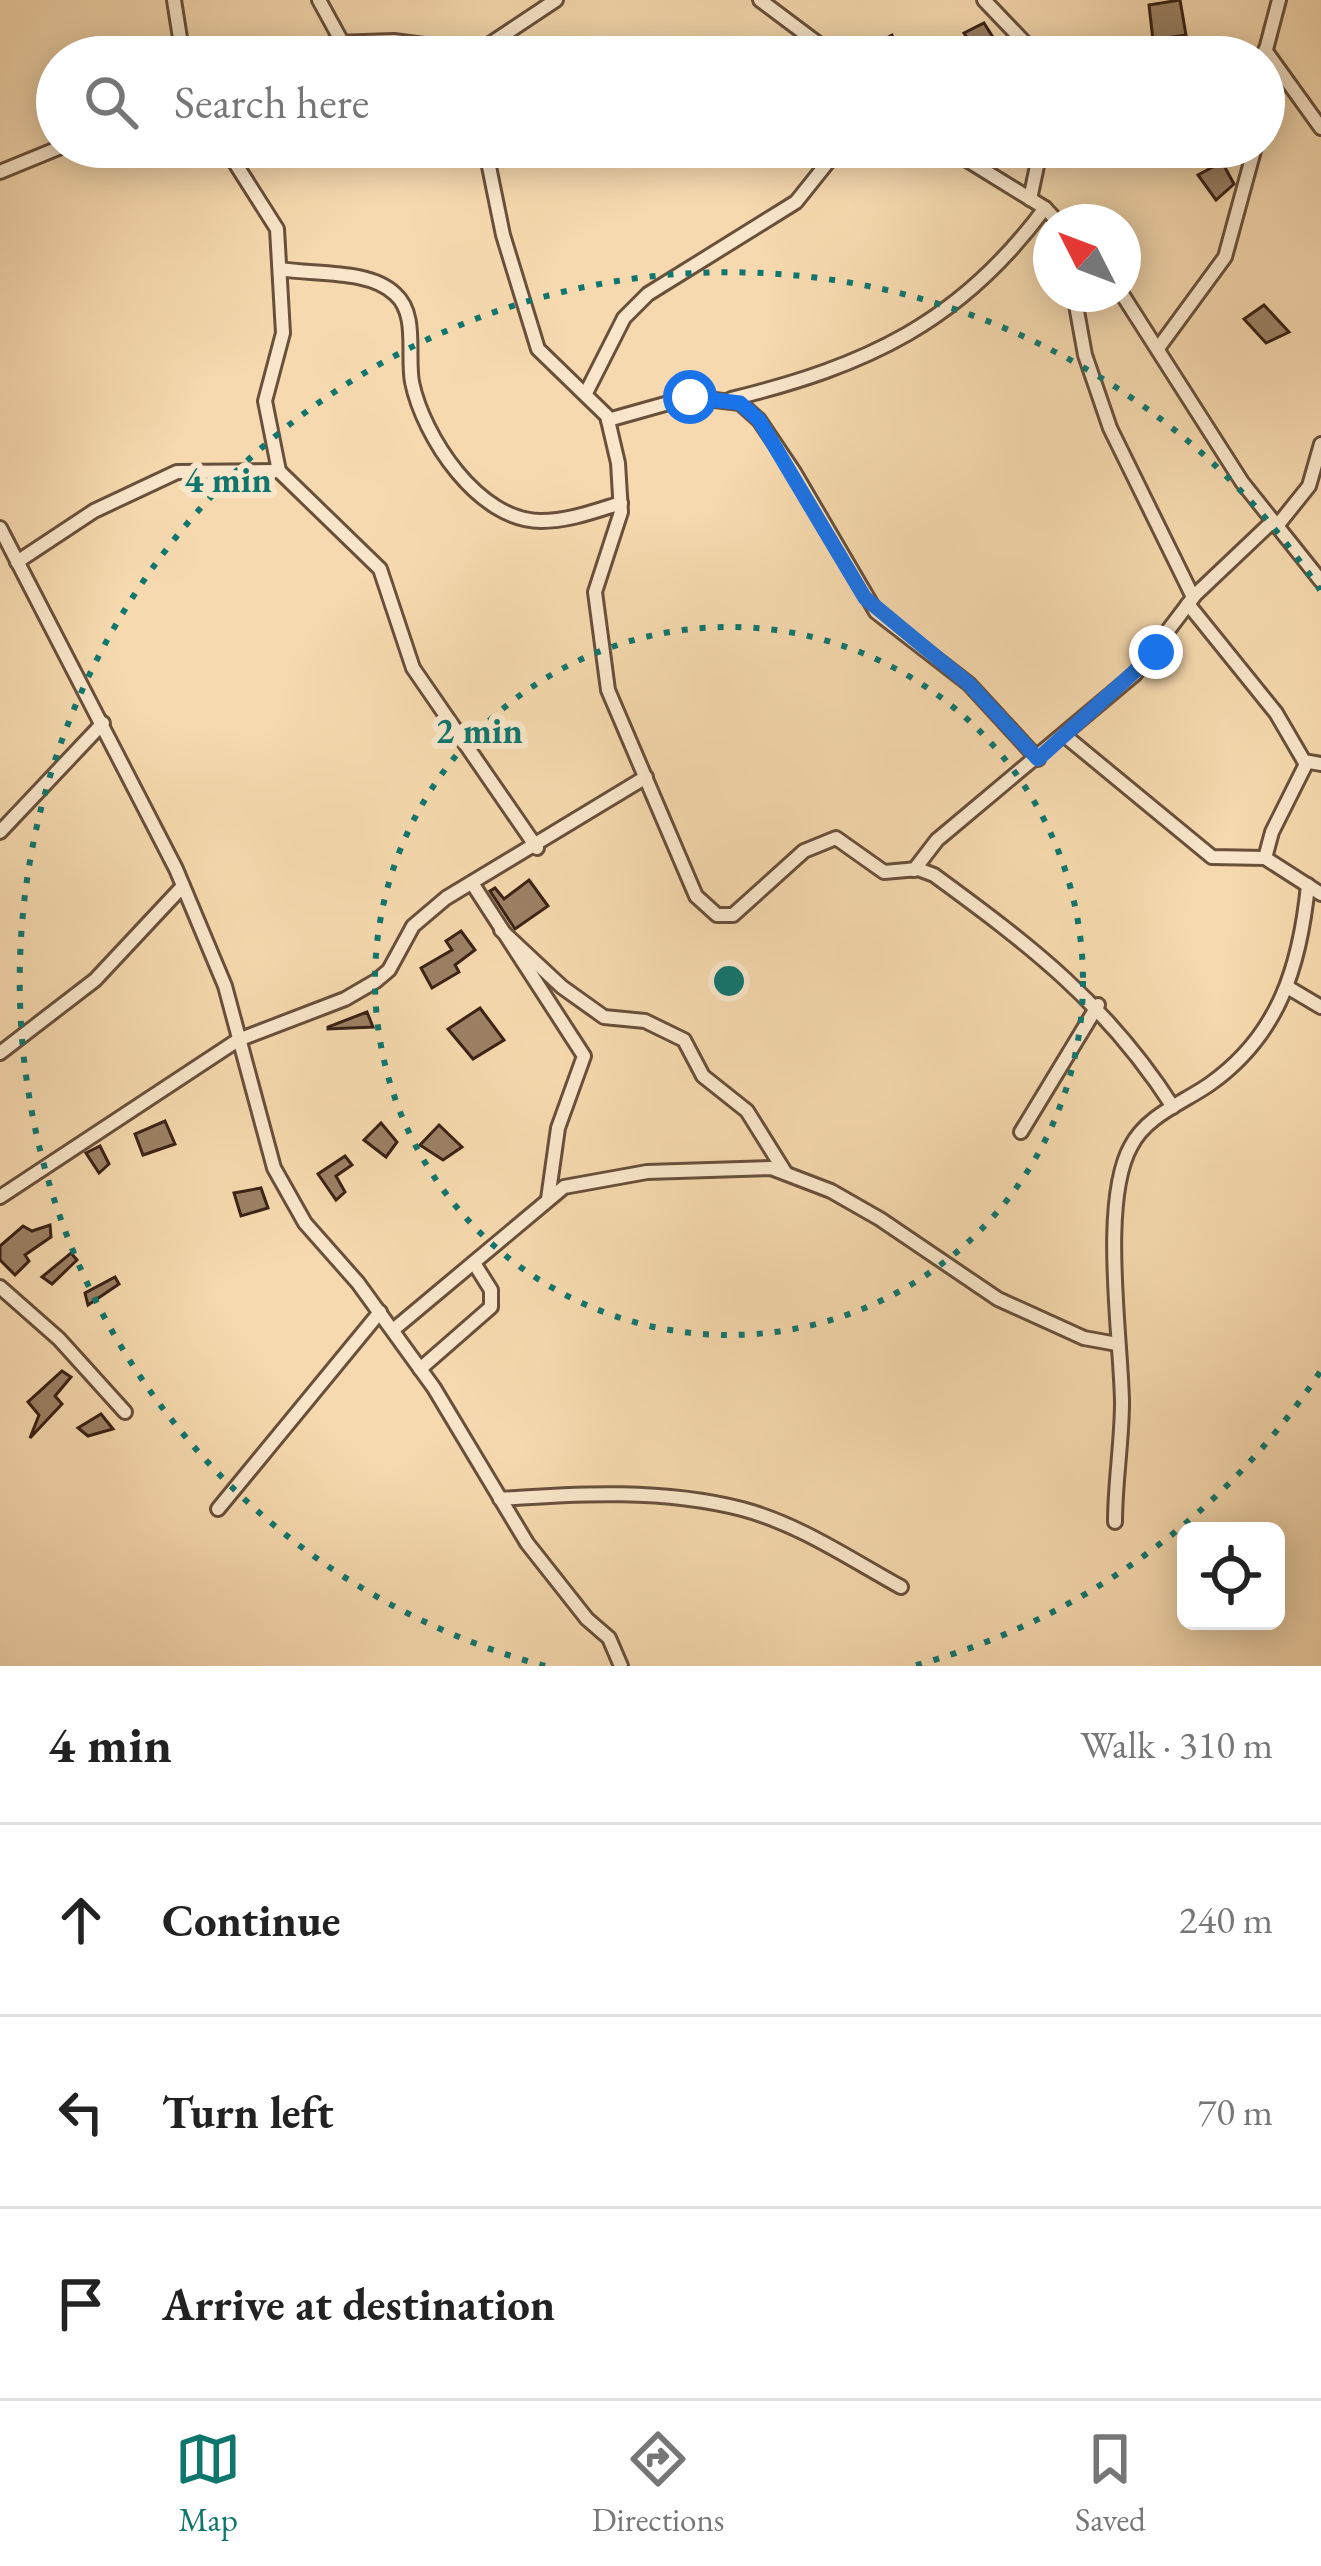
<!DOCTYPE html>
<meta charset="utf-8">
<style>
body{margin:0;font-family:"EB Garamond",serif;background:#f2f2f2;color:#222}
.controls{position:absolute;right:36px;bottom:36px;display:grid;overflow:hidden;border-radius:18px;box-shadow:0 6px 30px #0003}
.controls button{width:108px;height:108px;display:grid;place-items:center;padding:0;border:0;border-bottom:3px solid #e0e0e0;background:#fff;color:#222;font:60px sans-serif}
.compass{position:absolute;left:1033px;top:204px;width:108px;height:108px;border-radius:50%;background:#fff;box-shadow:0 6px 30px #0003;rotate:312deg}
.stop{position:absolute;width:36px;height:36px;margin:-27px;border:9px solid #1a73e8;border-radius:50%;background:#fff}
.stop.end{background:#1a73e8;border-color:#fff;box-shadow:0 3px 12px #0008}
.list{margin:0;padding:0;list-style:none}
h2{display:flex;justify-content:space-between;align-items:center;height:156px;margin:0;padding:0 48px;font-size:51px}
h2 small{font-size:39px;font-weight:400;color:#767676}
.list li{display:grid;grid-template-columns:78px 1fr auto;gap:36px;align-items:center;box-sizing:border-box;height:192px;padding:0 48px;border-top:3px solid #e0e0e0}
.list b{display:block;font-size:45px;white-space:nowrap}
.list em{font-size:39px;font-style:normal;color:#767676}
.icon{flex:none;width:66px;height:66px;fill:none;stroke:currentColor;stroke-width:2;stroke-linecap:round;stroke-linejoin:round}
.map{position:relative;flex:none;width:1321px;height:1666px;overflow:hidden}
.search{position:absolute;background:#fff;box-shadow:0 6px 30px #0003;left:36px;right:36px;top:36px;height:132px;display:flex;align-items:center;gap:30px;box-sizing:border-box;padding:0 42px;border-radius:66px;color:#767676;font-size:45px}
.sheet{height:732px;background:#fff}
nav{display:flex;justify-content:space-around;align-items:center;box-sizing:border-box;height:168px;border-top:3px solid #e0e0e0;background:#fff;font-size:33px;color:#767676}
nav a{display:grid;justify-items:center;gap:6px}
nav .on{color:#0f766e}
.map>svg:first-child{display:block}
.building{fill:#9c8165;stroke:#3a2215;stroke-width:3}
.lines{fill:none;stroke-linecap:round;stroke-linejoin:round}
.minor-casing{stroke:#69503b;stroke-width:18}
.minor{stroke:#f9e6ca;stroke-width:12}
.route{stroke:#1a73e8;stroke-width:15}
.ring{fill:none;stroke:#0f766e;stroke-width:6;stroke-dasharray:6 12}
.centre{fill:#0f766e;stroke:#f9e6ca;stroke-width:6}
.ring-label{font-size:36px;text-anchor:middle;font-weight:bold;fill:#0f766e;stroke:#f9e6ca;stroke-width:12;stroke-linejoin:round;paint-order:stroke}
</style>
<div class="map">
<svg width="1321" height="1666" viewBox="0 0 1321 1666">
<rect width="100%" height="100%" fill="#f6d9ae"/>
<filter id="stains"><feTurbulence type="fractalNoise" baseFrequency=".00167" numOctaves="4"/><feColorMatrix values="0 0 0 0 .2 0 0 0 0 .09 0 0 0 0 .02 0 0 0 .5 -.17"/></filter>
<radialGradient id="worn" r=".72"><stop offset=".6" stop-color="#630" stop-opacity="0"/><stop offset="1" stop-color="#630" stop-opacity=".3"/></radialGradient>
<g class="building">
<path d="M1180,0L1186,35L1153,40L1149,5Z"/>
<path d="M984,23L999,47L980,57L964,33Z"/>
<path d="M892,35L902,57H851Z"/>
<path d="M1222,162L1234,184L1216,200L1198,175Z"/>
<path d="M1264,305L1289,332L1266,343L1244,319Z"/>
<path d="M529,880L548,906L515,929L490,891L495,888L504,899Z"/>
<path d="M461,931L475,950L455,965L459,972L432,988L421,968L452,950L446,941Z"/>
<path d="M480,1008L504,1040L473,1059L448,1029Z"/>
<path d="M367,1012L373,1027L328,1029V1027Z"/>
<path d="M165,1121L175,1144L143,1155L135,1134Z"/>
<path d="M381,1123L397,1142L386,1157L364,1140Z"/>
<path d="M439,1125L462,1147L443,1160L420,1145Z"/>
<path d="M100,1146L109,1164L99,1173L86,1153Z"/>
<path d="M345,1156L352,1165L336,1176L345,1192L336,1200L318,1174Z"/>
<path d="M261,1188L268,1208L241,1216L234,1193Z"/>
<path d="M50,1225L51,1237L25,1255L29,1261L15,1275L0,1260V1246L23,1226L32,1231Z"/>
<path d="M71,1253L77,1260L52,1284L42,1277Z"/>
<path d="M115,1277L119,1284L88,1305L85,1293Z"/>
<path d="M62,1371L71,1377L55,1396L62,1404L30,1438L39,1415L28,1402Z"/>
<path d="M101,1414L113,1429L88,1436L78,1428Z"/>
</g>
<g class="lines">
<defs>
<g id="minor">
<path d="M174,0L183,57"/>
<path d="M319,0L342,42"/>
<path d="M760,0L836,57"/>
<path d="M984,0L1026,44L1031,57"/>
<path d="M1265,50L1321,128"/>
<path d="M291,57L334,43L394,41L462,50L487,46L556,0"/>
<path d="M1264,57L1279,0"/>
<path d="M225,147L277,229L283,333L265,401L279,471"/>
<path d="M485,147L503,235L538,349L607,416L618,463L621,512L595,592L608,690L696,896L717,915H733L804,851L836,838L884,872L918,869L934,875C1031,946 1107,1004 1173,1107"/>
<path d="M946,147L1045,208L1058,222"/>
<path d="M0,172L61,147"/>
<path d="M1030,199L1041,147"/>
<path d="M280,269C314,275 369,269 395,294C418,314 407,354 412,382C423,436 478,521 541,521C569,521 595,511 621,503"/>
<path d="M1074,294L1085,355L1110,428L1193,597"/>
<path d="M1122,294L1242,482L1321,581"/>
<path d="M1159,347L1225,257L1255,147"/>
<path d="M587,391L624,318L648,294L796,202L840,147"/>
<path d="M731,399C866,366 960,323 1045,208"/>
<path d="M608,420L690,397L740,403L759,420L794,472L876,612L969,684L1038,759"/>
<path d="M1277,526L1309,486L1321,444"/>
<path d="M0,528L176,869L225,986L274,1168L305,1223L358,1283L434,1388L527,1543L587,1619L609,1638L621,1666"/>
<path d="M17,562L94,511L177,472L279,471L380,569L413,668L537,848"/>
<path d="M1188,604L1276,713L1304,761L1321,764"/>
<path d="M1064,735L1212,857L1265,858L1321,894"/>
<path d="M0,832L103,723"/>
<path d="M1265,858L1272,832L1307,762"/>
<path d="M914,870L937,840L1135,674L1195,595L1273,521"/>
<path d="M472,883L584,1056L558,1128L548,1199"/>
<path d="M501,930L562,987L604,1017L645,1021L684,1040L703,1076L747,1111L785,1172"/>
<path d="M1289,988L1321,1007"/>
<path d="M0,1053L95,980L183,886"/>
<path d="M1021,1132L1098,1005"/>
<path d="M0,1197L238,1040L345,999L376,981L389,970L413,926L446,898L646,777"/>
<path d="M0,1287L59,1339L125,1412"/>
<path d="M393,1330L564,1187L647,1172L771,1168L831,1191L880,1219L998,1299L1084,1338L1117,1344"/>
<path d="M420,1369L491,1307V1290L474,1263"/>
<path d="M500,1499C580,1493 664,1489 742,1509C799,1524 850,1559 901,1587"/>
<path d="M218,1509L380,1312"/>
<path d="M1115,1522C1115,1482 1122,1442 1122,1402C1121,1338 1100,1201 1131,1146C1147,1115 1183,1103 1210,1084C1279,1035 1300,966 1308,885"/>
</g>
</defs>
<use href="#minor" class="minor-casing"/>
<use href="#minor" class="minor"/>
</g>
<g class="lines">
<path class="route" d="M690,397L740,403L759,420L865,598L969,684L1038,759L1156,652"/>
</g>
<g class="ring">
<circle cx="729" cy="981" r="354"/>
<path d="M1320 1372A709 709 0 0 1 913 1666M545 1666A709 709 0 1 1 1320 590"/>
</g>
<circle cx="729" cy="981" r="18" class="centre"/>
<g class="ring-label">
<text x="228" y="492">4 min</text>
<text x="479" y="743">2 min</text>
</g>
<rect width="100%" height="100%" filter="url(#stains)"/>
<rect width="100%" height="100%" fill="url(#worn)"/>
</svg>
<div class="controls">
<button><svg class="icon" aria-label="locate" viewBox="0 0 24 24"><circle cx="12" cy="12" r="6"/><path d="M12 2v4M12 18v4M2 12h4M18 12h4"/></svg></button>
</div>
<svg class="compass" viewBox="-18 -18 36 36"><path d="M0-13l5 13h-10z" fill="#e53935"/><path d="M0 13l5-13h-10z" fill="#767676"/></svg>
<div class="stop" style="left:690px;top:397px"></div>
<div class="stop end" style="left:1156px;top:652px"></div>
<div class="search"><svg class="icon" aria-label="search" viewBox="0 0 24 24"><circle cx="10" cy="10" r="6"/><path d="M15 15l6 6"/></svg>Search here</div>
</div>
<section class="sheet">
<h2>4 min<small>Walk · 310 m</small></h2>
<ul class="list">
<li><svg class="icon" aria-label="ahead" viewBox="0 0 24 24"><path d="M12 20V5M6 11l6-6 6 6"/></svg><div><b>Continue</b></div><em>240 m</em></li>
<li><svg class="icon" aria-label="left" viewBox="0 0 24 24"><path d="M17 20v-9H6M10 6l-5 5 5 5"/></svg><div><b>Turn left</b></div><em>70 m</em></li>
<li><svg class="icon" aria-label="arrive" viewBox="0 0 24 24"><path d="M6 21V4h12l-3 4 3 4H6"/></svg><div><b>Arrive at destination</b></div></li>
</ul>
</section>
<nav>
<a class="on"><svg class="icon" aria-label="map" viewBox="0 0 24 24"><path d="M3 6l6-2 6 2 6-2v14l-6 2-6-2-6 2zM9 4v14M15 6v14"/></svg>Map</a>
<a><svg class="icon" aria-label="directions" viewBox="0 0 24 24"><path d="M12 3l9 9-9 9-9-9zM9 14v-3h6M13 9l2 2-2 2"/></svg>Directions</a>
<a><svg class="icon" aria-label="saved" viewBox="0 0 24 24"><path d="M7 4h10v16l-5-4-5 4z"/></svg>Saved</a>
</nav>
